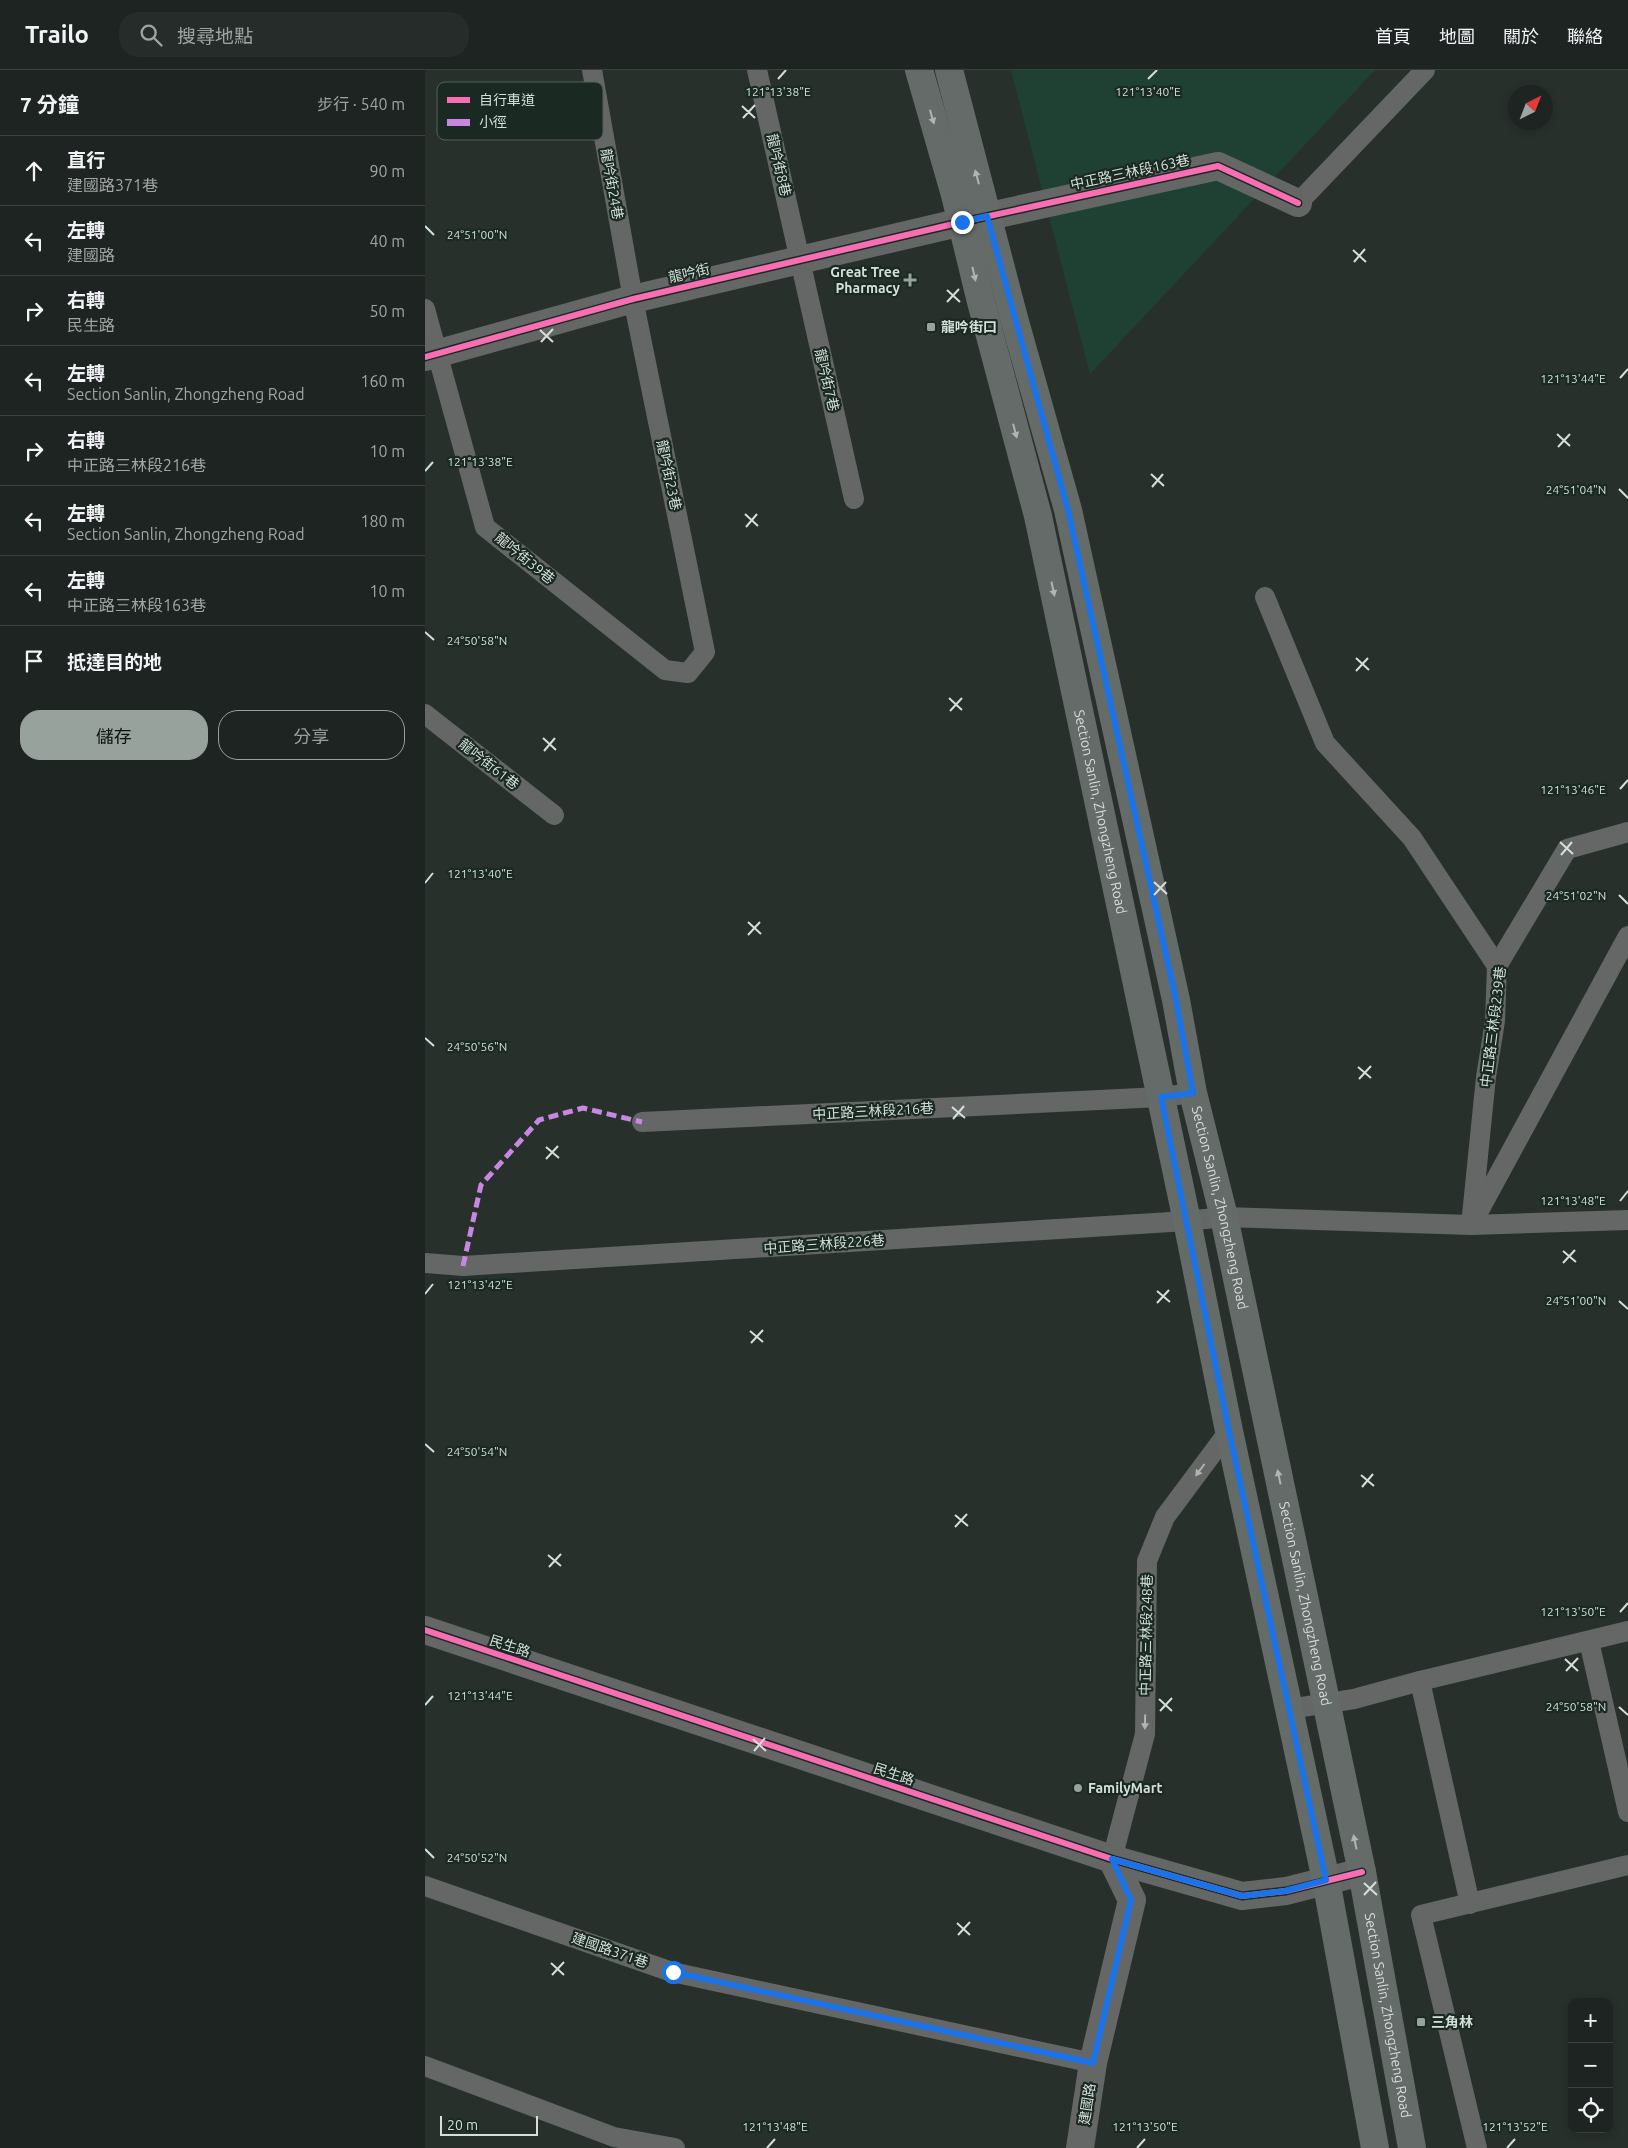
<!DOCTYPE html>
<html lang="zh-TW">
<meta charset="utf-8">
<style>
body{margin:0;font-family:Ubuntu,"Noto Sans TC",sans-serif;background:#262c2a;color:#f1f3f6}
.controls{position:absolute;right:15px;bottom:15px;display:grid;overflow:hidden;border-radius:10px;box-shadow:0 2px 8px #0003}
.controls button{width:45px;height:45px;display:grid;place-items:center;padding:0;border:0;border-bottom:1px solid #3c413f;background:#1e2421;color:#f1f3f6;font:25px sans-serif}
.compass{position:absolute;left:1083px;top:15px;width:45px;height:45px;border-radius:50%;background:#1e2421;box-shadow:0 2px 8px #0003;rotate:42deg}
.scale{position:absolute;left:15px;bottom:12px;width:98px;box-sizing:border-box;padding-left:5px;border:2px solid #d5dfda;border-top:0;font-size:14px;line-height:18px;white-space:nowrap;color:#d5dfda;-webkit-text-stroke:4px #1a2a23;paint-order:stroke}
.stop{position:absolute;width:15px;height:15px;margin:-11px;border:4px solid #1a73e8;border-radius:50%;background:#fff}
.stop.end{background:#1a73e8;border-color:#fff;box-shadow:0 1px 5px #0008}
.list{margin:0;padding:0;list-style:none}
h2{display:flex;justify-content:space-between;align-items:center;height:65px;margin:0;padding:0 20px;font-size:21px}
h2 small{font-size:16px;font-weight:400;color:#a1a4a5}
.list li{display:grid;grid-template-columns:32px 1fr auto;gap:15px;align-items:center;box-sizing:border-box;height:70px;padding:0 20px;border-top:1px solid #3c413f}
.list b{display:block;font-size:19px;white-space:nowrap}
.list p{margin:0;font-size:16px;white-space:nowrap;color:#a1a4a5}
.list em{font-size:16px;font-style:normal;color:#a1a4a5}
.actions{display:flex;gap:10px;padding:15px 20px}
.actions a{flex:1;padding:11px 0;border:1px solid #98a29d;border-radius:20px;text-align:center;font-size:18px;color:#98a29d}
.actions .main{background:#98a29d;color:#111}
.icon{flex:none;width:28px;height:28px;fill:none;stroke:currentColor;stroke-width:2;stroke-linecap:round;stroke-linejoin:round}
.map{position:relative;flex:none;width:1203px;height:2078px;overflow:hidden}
header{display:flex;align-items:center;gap:30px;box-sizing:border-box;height:70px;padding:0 25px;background:#1e2421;border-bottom:1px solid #3c413f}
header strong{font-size:24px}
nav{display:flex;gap:28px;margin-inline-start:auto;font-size:18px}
.search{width:350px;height:45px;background:#262c2a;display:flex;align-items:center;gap:12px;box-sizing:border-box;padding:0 18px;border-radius:20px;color:#a1a4a5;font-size:19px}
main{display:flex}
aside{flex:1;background:#1e2421}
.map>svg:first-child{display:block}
.green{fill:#1f4134}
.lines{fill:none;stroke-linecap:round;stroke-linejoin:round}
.lane{stroke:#646766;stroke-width:20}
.street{stroke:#646766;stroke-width:28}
.secondary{stroke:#646b68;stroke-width:28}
.quiet{stroke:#c787e3;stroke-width:5;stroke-dasharray:10 5;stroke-linecap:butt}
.cycleway-casing{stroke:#1a2a23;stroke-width:9}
.cycleway{stroke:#f96db3;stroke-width:6}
.oneway{fill:#adb6b2}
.oneway2{fill:#adb5b1}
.route{stroke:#1a73e8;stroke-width:6}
.ticks{fill:none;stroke:#d5dfda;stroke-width:2}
.poi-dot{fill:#98a29d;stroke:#1a2a23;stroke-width:2}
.labels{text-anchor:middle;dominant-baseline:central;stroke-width:4.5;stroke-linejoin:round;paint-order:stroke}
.street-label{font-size:14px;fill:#d5dfda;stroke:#1a2a23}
.poi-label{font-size:14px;font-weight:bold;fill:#d5dfda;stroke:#1a2a23;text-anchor:start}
.key{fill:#1a2a23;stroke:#52605a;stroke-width:1}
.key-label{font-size:14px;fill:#d5dfda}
.ticks-label{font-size:12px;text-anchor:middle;fill:#d5dfda;stroke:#1a2a23;stroke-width:4.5;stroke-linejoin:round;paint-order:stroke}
</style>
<header>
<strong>Trailo</strong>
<div class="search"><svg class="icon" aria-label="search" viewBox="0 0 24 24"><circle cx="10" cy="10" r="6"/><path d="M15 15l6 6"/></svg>搜尋地點</div>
<nav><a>首頁</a><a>地圖</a><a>關於</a><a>聯絡</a></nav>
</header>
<main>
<aside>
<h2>7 分鐘<small>步行 · 540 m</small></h2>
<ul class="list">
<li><svg class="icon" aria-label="ahead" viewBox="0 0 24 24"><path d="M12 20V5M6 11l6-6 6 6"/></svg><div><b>直行</b><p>建國路371巷</p></div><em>90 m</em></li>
<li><svg class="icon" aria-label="left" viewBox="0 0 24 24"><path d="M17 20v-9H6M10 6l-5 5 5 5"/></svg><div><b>左轉</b><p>建國路</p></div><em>40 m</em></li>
<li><svg class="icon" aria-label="right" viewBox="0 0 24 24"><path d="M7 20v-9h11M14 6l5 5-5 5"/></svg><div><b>右轉</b><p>民生路</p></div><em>50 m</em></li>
<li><svg class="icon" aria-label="left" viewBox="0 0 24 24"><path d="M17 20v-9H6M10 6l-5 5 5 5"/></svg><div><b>左轉</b><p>Section Sanlin, Zhongzheng Road</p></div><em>160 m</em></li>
<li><svg class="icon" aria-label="right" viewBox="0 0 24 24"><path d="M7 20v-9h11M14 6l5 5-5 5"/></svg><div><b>右轉</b><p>中正路三林段216巷</p></div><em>10 m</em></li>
<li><svg class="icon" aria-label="left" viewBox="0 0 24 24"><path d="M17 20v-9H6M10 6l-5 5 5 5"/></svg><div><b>左轉</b><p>Section Sanlin, Zhongzheng Road</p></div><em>180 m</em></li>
<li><svg class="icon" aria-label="left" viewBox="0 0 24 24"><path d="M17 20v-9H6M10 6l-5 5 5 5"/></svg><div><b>左轉</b><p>中正路三林段163巷</p></div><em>10 m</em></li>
<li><svg class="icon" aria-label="arrive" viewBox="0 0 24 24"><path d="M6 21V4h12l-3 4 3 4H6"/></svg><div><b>抵達目的地</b></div></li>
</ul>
<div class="actions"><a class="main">儲存</a><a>分享</a></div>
</aside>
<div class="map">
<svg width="1203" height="2078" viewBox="0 0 1203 2078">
<rect width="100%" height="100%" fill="#28302c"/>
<path class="green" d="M586,0H950L665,304Z"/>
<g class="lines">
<g class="lane">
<path d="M332,0L429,429"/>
<path d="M873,133L1000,0"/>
<path d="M0,239L60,457L240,600L263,603L280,582L208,229L167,0"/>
<path d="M840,527L900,673L987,768L1072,896"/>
<path d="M0,644L129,745"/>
<path d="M217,1052L736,1027L768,1023"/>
<path d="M1050,1148L1203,866"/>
<path d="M1046,1155L1203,1150"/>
<path d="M0,1193L38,1196L762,1151L799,1147L1046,1155L1061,1007L1070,951L1072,896L1142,779L1203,762"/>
<path d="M1164,1571L1203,1742"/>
<path d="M995,1611L1045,1834"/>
<path d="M864,1639L929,1629L995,1611L1203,1561"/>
<path d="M687,1789L720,1664L722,1491L740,1447L804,1361"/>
<path d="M0,1816L247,1902L668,1993"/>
<path d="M0,1996L189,2067L250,2078"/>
<path d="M1052,2078L996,1845L1203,1795"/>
</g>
<g class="street">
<path d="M0,287L208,229L537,152L793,96L873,133"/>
<path d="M0,1560L687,1789L817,1826L861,1821L937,1802"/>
<path d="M655,2078L668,1993L707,1830L687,1789"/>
</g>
<g class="secondary">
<path id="s1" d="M494,0L530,125L556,232L613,446L762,1151L804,1361L901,1810L950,2078"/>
<path id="s2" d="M524,0L589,248L643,440L751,930L768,1023L799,1147L937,1802L987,2078"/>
</g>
<path class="quiet" d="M38,1196L56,1115L114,1050L158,1038L217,1052"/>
<defs>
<g id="cycleway">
<path d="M0,287L208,229L537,152L793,96L873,133"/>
<path d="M0,1560L687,1789L817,1826L861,1821L937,1802"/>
</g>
</defs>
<use href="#cycleway" class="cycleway-casing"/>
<use href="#cycleway" class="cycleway"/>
</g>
<defs><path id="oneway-solid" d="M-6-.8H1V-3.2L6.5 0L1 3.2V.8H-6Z" transform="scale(1.25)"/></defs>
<g class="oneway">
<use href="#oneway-solid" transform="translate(507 47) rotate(74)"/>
<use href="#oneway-solid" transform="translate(552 107) rotate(-105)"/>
<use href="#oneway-solid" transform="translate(549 204) rotate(77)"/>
<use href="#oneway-solid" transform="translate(590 361) rotate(75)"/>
<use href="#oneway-solid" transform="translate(628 519) rotate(78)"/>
<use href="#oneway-solid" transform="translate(854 1407) rotate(-102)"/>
<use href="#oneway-solid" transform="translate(930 1772) rotate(-102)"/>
</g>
<g class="oneway2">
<use href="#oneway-solid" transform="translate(775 1400) rotate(127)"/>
<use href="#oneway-solid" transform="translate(720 1652) rotate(91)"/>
</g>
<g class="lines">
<path class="route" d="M248,1902L668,1993L706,1830L687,1789L817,1826L860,1821L901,1810L804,1361L736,1027L768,1023L751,930L643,440L562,146L537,152"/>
</g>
<path class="ticks" d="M353,9L361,0M723,9L732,0M317,36L330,48M318,48L330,35M0,156L9,165M928,180L941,192M929,192L940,179M522,220L535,232M522,232L534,219M115,260L128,272M116,272L128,259M1195,308L1203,299M1132,364L1145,376M1133,377L1145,364M0,401L8,392M726,404L739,416M727,417L738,404M1194,419L1203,428M320,444L333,456M321,457L332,444M0,562L9,570M931,588L944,600M931,601L943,588M524,628L537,640M525,641L537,628M118,668L131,680M119,681L130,668M1195,719L1203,710M1135,772L1148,784M1136,785L1147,772M729,812L742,824M0,813L8,803M729,825L741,812M1194,825L1203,834M323,852L336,864M323,865L335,852M0,968L9,976M933,997L946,1008M934,1009L946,996M527,1037L540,1048M528,1049L539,1036M121,1077L134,1088M121,1089L133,1076M1195,1131L1203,1121M1138,1181L1151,1192M1138,1193L1150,1180M732,1221L745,1232M0,1224L8,1214M1194,1231L1203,1239M732,1233L744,1220M325,1261L338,1272M326,1273L338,1260M0,1374L9,1382M936,1405L949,1416M937,1417L948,1404M530,1445L543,1456M530,1457L542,1444M123,1485L136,1496M124,1497L136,1484M1195,1542L1203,1533M1140,1589L1153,1601M1141,1601L1153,1588M734,1629L747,1641M0,1635L8,1626M1194,1637L1203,1645M735,1641L747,1628M328,1669L341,1681M329,1681L340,1668M0,1779L9,1788M939,1813L952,1825M939,1825L951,1812M532,1853L545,1865M533,1865L545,1852M126,1893L139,1905M127,1905L139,1892M342,2078L350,2069M712,2078L720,2069M1082,2078L1090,2069"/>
<g class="poi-dot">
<path d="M482.5 202.5h5v5h5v5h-5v5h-5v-5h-5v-5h5z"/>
<rect x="501" y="252" width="10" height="10" rx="2.5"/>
<circle cx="653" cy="1718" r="5"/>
<rect x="991" y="1947" width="10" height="10" rx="2.5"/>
</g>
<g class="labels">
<g class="street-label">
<text transform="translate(354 95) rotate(77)">龍吟街8巷</text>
<text transform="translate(705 102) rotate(-12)">中正路三林段163巷</text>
<text transform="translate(187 114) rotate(80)">龍吟街24巷</text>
<text transform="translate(264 203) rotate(-13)">龍吟街</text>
<text transform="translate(402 310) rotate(77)">龍吟街7巷</text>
<text transform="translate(244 405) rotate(78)">龍吟街23巷</text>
<text transform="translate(100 488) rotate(39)">龍吟街39巷</text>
<text transform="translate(64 694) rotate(38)">龍吟街61巷</text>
<text stroke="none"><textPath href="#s1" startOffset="764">Section Sanlin, Zhongzheng Road</textPath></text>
<text transform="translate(1068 957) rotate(-83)">中正路三林段239巷</text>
<text transform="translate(448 1041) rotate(-3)">中正路三林段216巷</text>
<text stroke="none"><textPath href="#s2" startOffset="1170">Section Sanlin, Zhongzheng Road</textPath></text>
<text transform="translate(399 1174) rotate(-4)">中正路三林段226巷</text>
<text stroke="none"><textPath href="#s2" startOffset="1575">Section Sanlin, Zhongzheng Road</textPath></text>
<text transform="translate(721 1565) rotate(-89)">中正路三林段248巷</text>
<text transform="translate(85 1576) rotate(18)">民生路</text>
<text transform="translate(469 1704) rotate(18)">民生路</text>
<text transform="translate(185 1880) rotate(19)">建國路371巷</text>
<text stroke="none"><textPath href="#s2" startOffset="1995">Section Sanlin, Zhongzheng Road</textPath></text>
<text transform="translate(662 2034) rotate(-81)">建國路</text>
</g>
<g class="poi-label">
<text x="475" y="202" text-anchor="end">Great Tree<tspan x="475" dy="16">Pharmacy</tspan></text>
<text x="516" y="257">龍吟街口</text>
<text x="663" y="1718">FamilyMart</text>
<text x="1006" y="1952">三角林</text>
</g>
</g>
<rect x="12" y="12" width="166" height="58" rx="8" class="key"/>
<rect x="22" y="27" width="23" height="6" fill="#f96db3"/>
<rect x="22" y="49" width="23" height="7" fill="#c787e3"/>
<g class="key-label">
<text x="54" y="35">自行車道</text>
<text x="54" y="57">小徑</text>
</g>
<g class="ticks-label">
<text x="353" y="26">121°13'38"E</text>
<text x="723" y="26">121°13'40"E</text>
<text x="52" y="169">24°51'00"N</text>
<text x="1148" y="313">121°13'44"E</text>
<text x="55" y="396">121°13'38"E</text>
<text x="1151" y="424">24°51'04"N</text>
<text x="52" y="575">24°50'58"N</text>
<text x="1148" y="724">121°13'46"E</text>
<text x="55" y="808">121°13'40"E</text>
<text x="1151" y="830">24°51'02"N</text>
<text x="52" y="981">24°50'56"N</text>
<text x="1148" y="1135">121°13'48"E</text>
<text x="55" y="1219">121°13'42"E</text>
<text x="1151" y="1235">24°51'00"N</text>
<text x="52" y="1386">24°50'54"N</text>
<text x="1148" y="1546">121°13'50"E</text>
<text x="55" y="1630">121°13'44"E</text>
<text x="1151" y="1641">24°50'58"N</text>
<text x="52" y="1792">24°50'52"N</text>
<text x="350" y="2061">121°13'48"E</text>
<text x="720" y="2061">121°13'50"E</text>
<text x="1090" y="2061">121°13'52"E</text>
</g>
</svg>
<div class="controls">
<button>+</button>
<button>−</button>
<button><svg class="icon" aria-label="locate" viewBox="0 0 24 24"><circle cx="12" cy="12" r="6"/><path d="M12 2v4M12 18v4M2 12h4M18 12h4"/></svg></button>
</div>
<svg class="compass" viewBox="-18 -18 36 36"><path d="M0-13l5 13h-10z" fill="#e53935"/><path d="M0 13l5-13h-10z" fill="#a1a4a5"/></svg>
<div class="scale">20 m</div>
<div class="stop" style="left:248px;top:1902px"></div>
<div class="stop end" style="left:537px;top:152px"></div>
</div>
</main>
